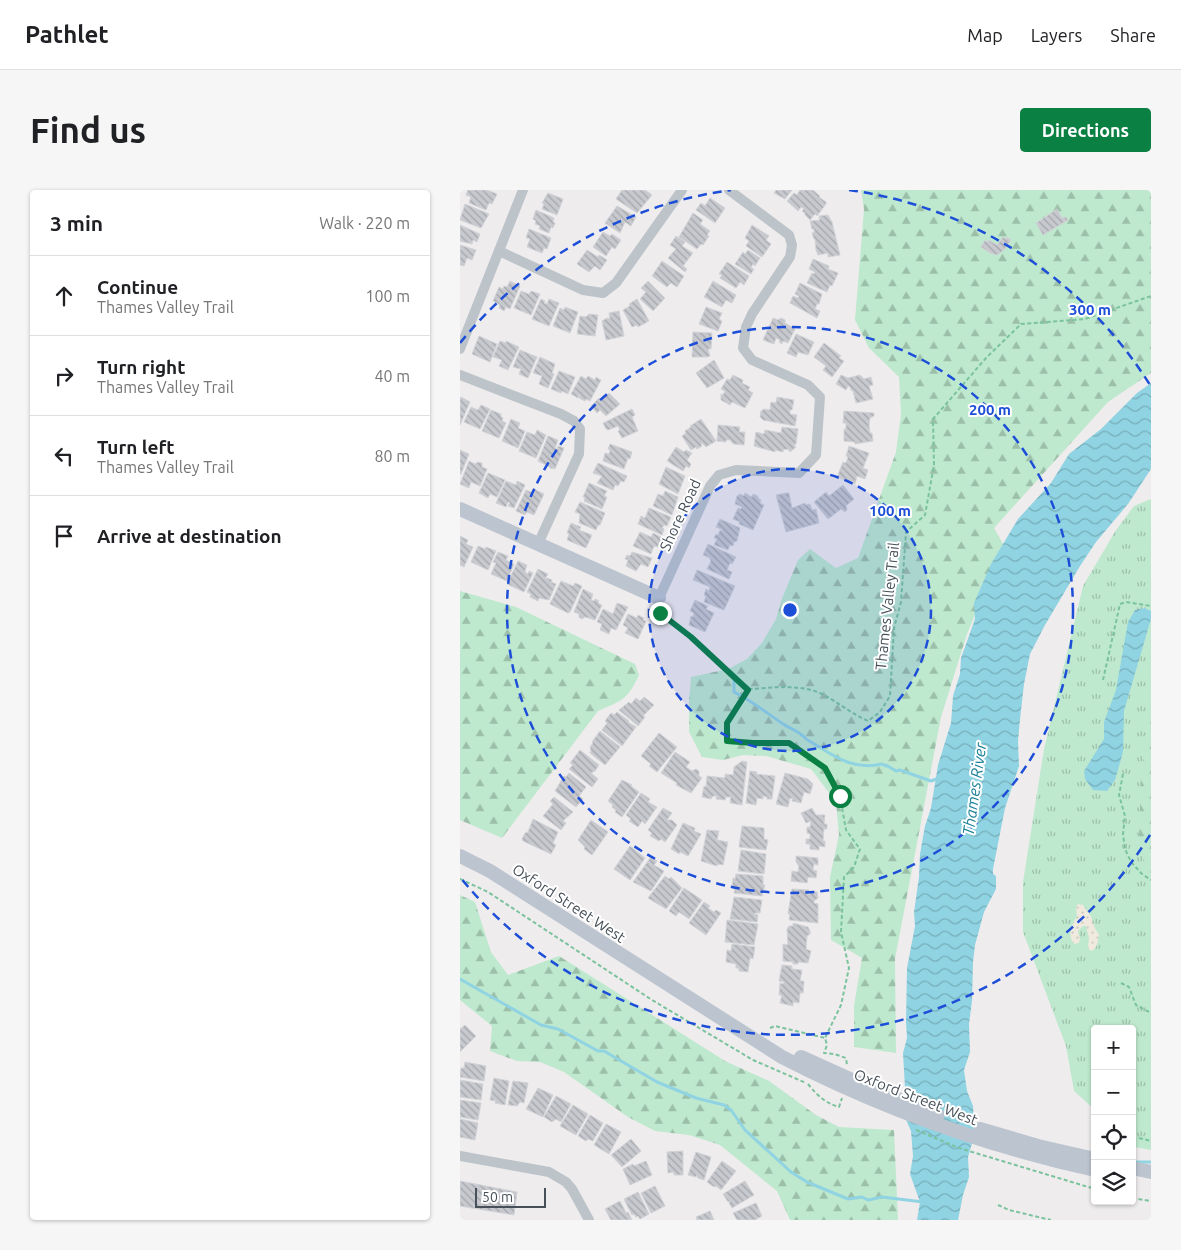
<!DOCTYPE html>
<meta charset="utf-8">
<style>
body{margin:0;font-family:Ubuntu,sans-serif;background:#f6f6f6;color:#202124}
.controls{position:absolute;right:15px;bottom:15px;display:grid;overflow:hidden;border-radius:5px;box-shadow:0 1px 4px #0004}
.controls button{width:45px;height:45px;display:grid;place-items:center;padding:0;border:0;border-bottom:1px solid #e0e0e0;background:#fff;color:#202124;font:25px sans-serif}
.scale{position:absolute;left:15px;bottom:12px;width:71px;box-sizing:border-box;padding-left:5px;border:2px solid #475058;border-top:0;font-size:14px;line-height:18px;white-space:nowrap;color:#475058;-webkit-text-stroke:4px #fff;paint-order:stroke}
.stop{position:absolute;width:15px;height:15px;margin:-11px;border:4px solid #0b8043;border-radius:50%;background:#fff}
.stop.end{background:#0b8043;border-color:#fff;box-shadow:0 1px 5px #0008}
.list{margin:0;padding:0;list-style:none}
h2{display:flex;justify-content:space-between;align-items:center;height:65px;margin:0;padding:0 20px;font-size:21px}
h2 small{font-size:16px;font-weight:400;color:#757577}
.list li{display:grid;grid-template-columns:32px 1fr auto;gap:15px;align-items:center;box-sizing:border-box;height:80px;padding:0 20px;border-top:1px solid #e0e0e0}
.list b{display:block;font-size:19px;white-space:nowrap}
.list p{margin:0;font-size:16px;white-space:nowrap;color:#757577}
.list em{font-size:16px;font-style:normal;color:#757577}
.icon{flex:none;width:28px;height:28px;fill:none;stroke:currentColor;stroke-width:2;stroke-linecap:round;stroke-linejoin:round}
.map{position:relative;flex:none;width:691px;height:1030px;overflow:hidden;border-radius:5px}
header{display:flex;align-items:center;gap:30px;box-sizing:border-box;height:70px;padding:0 25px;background:#fff;border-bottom:1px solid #e0e0e0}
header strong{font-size:24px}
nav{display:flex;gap:28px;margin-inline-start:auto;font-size:18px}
.intro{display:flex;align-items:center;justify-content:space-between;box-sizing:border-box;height:120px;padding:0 30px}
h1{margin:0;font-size:35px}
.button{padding:12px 22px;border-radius:5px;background:#0b8043;color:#fff;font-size:18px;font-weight:700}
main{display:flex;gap:30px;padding:0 30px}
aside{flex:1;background:#fff;border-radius:5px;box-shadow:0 1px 4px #0004}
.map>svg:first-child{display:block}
.grass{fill:url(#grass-tufts)}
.forest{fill:url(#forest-firs)}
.sand{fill:url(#sand-dots)}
.water{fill:url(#water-waves)}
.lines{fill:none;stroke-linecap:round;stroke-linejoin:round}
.stream{stroke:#90d3e2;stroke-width:3}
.building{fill:url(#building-back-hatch);stroke:#d1d3d7}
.path{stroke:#7ac39d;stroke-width:2;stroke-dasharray:4 2.5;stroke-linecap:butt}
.street{stroke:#bcc4ca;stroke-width:10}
.secondary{stroke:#bcc5cf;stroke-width:14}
.route{stroke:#0b8043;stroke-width:6}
.ring{fill:none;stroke:#1d4ed8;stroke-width:2.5;stroke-dasharray:9 6}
.labels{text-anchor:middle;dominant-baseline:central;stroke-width:4;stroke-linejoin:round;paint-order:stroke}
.street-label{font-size:15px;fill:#475058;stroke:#fff}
.water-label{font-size:16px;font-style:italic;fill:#1b8097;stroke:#fff}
.centre{fill:#1d4ed8;stroke:#fff;stroke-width:2.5}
.ring-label{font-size:15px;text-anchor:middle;font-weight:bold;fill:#1d4ed8;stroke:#fff;stroke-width:4;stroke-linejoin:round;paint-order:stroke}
</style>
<header>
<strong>Pathlet</strong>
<nav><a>Map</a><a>Layers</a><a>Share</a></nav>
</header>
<div class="intro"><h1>Find us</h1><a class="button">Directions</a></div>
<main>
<aside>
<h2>3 min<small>Walk · 220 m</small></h2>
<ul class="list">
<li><svg class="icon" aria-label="ahead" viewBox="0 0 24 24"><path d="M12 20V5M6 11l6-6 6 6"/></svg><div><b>Continue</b><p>Thames Valley Trail</p></div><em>100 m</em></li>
<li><svg class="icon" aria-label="right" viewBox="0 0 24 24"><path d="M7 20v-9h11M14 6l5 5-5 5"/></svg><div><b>Turn right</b><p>Thames Valley Trail</p></div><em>40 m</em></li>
<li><svg class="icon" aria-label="left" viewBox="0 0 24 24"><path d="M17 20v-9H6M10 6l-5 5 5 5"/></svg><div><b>Turn left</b><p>Thames Valley Trail</p></div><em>80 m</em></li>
<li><svg class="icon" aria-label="arrive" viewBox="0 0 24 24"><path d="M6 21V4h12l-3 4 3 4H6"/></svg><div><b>Arrive at destination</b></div></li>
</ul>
</aside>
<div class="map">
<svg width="691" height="1030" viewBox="0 0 691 1030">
<defs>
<pattern id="grass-tufts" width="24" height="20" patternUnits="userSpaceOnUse" patternTransform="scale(1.25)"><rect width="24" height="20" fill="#bee9ce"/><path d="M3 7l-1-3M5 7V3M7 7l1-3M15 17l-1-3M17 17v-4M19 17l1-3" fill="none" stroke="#9cbfaa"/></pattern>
<pattern id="forest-firs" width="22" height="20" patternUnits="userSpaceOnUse" patternTransform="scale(1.25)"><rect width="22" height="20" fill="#bee9ce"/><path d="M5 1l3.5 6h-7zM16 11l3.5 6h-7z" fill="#9cbfaa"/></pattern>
<pattern id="sand-dots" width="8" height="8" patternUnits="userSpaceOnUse" patternTransform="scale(1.25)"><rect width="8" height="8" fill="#efe9de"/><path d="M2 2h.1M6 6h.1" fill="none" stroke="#cecac1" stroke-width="1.8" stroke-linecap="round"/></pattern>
<pattern id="water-waves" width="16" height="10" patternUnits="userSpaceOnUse" patternTransform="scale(1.25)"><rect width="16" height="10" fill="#90d3e2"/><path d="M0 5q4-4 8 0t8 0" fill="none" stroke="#77aeba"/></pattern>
<pattern id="building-back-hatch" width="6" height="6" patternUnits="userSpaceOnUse" patternTransform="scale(1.25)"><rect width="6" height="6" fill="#c7c9cf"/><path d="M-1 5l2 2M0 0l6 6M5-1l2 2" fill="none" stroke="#a3a6ab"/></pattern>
</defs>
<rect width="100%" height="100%" fill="#efeced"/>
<path class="grass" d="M691,309V960L675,957L672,954V839H635V920L614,901L606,856L563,742V692L584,559L623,396L656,340L674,316Z"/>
<g class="forest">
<path d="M401,0H691V183L648,212L534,338L546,359L538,370L507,444L481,527L435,769L436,863L394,857V816L402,768L371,750L370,687L379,645L376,612L351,579L306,566L283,565L263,570L242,567L229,542V511L231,487L268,479L287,469L302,453L316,429L321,411L338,370L350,359L376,378L398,368L436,262L441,224L439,187L409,158L395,130L404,19Z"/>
<path d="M0,401L56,417L175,474L179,485C168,509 162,511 138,521L42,648L0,630Z"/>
<path d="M691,529V683L686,679L679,650L681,585Z"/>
<path d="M0,705L15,712L31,762L48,785L99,766L265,871L309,891L356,925L379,937L434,940L438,1030H330L317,1001L260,955L229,945L195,941L168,927L104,882L80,872L57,871L30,861L32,836L0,810Z"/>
</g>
<path class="sand" d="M618,714L623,715C625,719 628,722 630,725C634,731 633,738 639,744C638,750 638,758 631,761L628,758L629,748L626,736H623L618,741L620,749L619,753L614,754C607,745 611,735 617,727L616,717Z"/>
<g class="water">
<path d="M691,193V279L668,314L636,352L620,376L585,435L570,464L564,494L560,529L558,551L559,576L545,618L533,679V684L536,686V699L524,722L515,755L513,772L512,811L509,834L510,862L504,880L507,901L513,916L515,943L508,967L509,987L503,1005L498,1030H457L460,1012L450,984L453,966L451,941L442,921L445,898L443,863L447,848L446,832L447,778L455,736L454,722L459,687L460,664L465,636L471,618L478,575L491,533L493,506L500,484L501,468L515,429L514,413L531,374L558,329L591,293L609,264L641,239L677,203Z"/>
<path d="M685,418L691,421V429L664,521L663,562L655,590L647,601L633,600L625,589L624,581L644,549V532L656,500L668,432L675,420Z"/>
</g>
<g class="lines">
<g class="stream">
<path d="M274,491V502C292,511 307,523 323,534C331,539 341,542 346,549C373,565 391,581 422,574L426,576V575L436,581L440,580L471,591L479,588"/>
<path d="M0,789L81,835L98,839L138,861H144L197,892L236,908L264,915L271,920L285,940L331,982L347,992L388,1009L402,1007L408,1010L422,1007L463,1012"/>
<path d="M674,972H691"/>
</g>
</g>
<g class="building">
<path d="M8,0H27L37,4L32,14L29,13L26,20L9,13L11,7L6,5Z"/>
<path d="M162,0H185L192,5L177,23L156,9Z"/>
<path d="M316,0H332L325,9L314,3Z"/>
<path d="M340,0H353L360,6L359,7L366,12V14L357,26L355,24L350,30L345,25V23L342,21L344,19L341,17L338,21L327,11L334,3L337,5Z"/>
<path d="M88,3L103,9L97,25L82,19L84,14L82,13Z"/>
<path d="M250,8L265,18L255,33L236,20L241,13L245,16Z"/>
<path d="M5,14L29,24L21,38L0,30Z"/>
<path d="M157,16L176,27L171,36L165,32L160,43L145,33Z"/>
<path d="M597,19L602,28L606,27L608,30L583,45L576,33Z"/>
<path d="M76,20L94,28L93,32L95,33L93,38L91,37L89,43L79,39L80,36L75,34L76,31L73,29Z"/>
<path d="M233,23L243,30L240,34L250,41L247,45L249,46L243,55L241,54L237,59L219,47Z"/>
<path d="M368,25L372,32L380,65L368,67V63L358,65L356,60L355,49H354L352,43L354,42V39H352L350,31L360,30L359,26Z"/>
<path d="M0,35L20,44L17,52L13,50L12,54L0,51Z"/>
<path d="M292,35L309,46L306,50L311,54L302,67L286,56L289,51L285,48Z"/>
<path d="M69,39L91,48L87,59L84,58L82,63L67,57L70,49L66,48Z"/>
<path d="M143,42L150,46L152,44L161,50L155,59L152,57L146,66L133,57Z"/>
<path d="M216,46L225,52L222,56L233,63L223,76L227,79L225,82L208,68L216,59L210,55Z"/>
<path d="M543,47L546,49L547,47L551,50L544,60L537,65L530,63L521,57L525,50L527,52L529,50L537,55Z"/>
<path d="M0,55L16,60L12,70L7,68L4,76L0,75Z"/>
<path d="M127,60L138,67L139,65L147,70L140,80L135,76L129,82L117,74Z"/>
<path d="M288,60L300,68L295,76L293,74L291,78L294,79L291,84L275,74L283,62L285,64Z"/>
<path d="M353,69L369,76L368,79L378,83L372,96L370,95L367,102L347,93L352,83L354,84L355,82L349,79Z"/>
<path d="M202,71L224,86L217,97L211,93L207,97L192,86Z"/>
<path d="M267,72L289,86L284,95L280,92L276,98L260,88L262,85L259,84Z"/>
<path d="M50,91L60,96L50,119L46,117L44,121L39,118L40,115L33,111L39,97L43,99L44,96L47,97Z"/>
<path d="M188,91L205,108L193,121L180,109L186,102L181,98Z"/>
<path d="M253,91L276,105L272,113L266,110L262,117L244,107Z"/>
<path d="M340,93L362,104L359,114H357L355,119L360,121L357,128L330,113L333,106L338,108L339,106L335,104Z"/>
<path d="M61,101L69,104L71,101L80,104L71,125L54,118Z"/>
<path d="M81,109L85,111L84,113L87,114L89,109L99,113L89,136L72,129Z"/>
<path d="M177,109L189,131L178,137L177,135L172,137L163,120L170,116L169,114Z"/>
<path d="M105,117L118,122L110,143L93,136L100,118L104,120Z"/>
<path d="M246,117L262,123L259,129L262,131L258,141L239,134Z"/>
<path d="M159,121L164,146L146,150L142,131L147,128L150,129L149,123Z"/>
<path d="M129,124L138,125L135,146L117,144L120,126L126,127Z"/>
<path d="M313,128L318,130L321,128L325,130V133L335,139L328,153L323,151L322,154L319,152L320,150L316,148L314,154L303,150Z"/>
<path d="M233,142L252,143L251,159H248L250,166L247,167H232Z"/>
<path d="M336,144L354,152L348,165L338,162L336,167L327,163Z"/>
<path d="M19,146L37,154L30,172L12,164Z"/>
<path d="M40,151L46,153V151L59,157L48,180L39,176L42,170L33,167Z"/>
<path d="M364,153L381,166L379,168L384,171L372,187L363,180L366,176L354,167Z"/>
<path d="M60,160L77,167L68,188L59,184L61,179L53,177Z"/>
<path d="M80,167L95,174L92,183L94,184L88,198L79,194L82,186L73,183Z"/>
<path d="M254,170L264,188L247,198L236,183Z"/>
<path d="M99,181L115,187L108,204L102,201L101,203L91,199Z"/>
<path d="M273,185L283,190L282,193L290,197L288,200L293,203L285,218L272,212L270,215L261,210V204L263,205L265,201L261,199L267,189L270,190Z"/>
<path d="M381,185L388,188L400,185L404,189L411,187L413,195L409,196L413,209L396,213L393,201L391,200L390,197L388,196L386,200L376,194Z"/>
<path d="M121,186L126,189L128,186L135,190L136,187L141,190L130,211L126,209L125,211L119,208L120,204L118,208L111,204Z"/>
<path d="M149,203L160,214L146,226L140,220L137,223L131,216L139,208L140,210Z"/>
<path d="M1,207L10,212L0,235V209Z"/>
<path d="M317,207L334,210L332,220H330V224L337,225L335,236L303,230L300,227L301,221L304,219L310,220L311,212L316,213Z"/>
<path d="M21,215L30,219L20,239L4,232L11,217L18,220Z"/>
<path d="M172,219L175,225L172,227L178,241L162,248L158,241L160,240L158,236L148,240L146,239L143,233Z"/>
<path d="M31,220L41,224V227L43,228L42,231L46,233L39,248L22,241Z"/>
<path d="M384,221L414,223V226L410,228L409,236L410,243H412L413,251L395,254V252L384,251V239H386V233H383Z"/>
<path d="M51,229L60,233L58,238L65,241L58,258L42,251Z"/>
<path d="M241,229L256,251L246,257L242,253L241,254L242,256L237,259L236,257L231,260L222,246L226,243L225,241L231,237L230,236Z"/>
<path d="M258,235L280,237L279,242H285L284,255L274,254L271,252V250H266V252L257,251Z"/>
<path d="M322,237L338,239L336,254L334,255L336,257L330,262L328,259L323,260V262L315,260V262L294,256L296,242L304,244L305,240L321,243Z"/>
<path d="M77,240L86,245L76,268L59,261L67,242L75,245Z"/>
<path d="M88,246L98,250L95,258L97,259L98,256L104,258L95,279L90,278V277L78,271Z"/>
<path d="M150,254L172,262L170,269L168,268L164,279L143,271L145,263L149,264L150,260L148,259Z"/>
<path d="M389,256L409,263L403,278L408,280L405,289L397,286L395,294L377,287L383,272L386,273L388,267L386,266Z"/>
<path d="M216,257L224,262L226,260L232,263L227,270L231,274L229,278L226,276L223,281L207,271Z"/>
<path d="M0,260L9,264L1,284H0Z"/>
<path d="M9,271L15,274L18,272L22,273V277L27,279L20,296L11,292L9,298L0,294Z"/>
<path d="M138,273L167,286L164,292L161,291L158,296L155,295L153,300L137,293L142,286L133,283Z"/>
<path d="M206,277L225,286L218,304L199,294Z"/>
<path d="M28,283L45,290L37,307L30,304L28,308L19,303Z"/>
<path d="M46,291L56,295L57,291L65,295L54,318L48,316L50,313L48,312L46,317L36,313Z"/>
<path d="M129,293L147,301L144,306L147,307L142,319L124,311L125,308L123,307Z"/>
<path d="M383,295L394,309L386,316L387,320L385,322L381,319L368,329L354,312L366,302L369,306Z"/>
<path d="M74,299L84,304L74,325L67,322L65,325L56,321L66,300L73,303Z"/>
<path d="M205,301L218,307L212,325L193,316L198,304L203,306Z"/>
<path d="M285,303L292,307L293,304L298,306V308L301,310L300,313L304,315L293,340L279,334L280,332L273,329L278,318L281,319L282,317L275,314L277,306L280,304L284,306Z"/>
<path d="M326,303H329L332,318L345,313V315L350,314L352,320L356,319L359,333L326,342L316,305Z"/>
<path d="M120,312L145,323L140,335H138L136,340L119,333L120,324L115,322Z"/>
<path d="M189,318L211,327L207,336L204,335L202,338L204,339L202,345L178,334L181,326L185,328Z"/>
<path d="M260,329L280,338L277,351L274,352L273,356L270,355L268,360L254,355L257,349L254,348L256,344L258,345L260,340L262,341L263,340L256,337Z"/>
<path d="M111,333L121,337L119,340L132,345L126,358L107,350L109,344L107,343Z"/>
<path d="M180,342L191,347L193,343L203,348L198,357L194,356L191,364L173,356Z"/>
<path d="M0,346L8,350L6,354L13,357L4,377L0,375Z"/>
<path d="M248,354L276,367L272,374L270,373L267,380L272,382L269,389L247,379L251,371L250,370V368L243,365Z"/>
<path d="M18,356L25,359L26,357L36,361L28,380L11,372Z"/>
<path d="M38,362L48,366L46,370L54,374L47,391L31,384L36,373L33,372Z"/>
<path d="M172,362L192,368L188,377L181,374L176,381L166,376L168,370L165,369L167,365L170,366Z"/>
<path d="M58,371L67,375L65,381L66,383L68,384L69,381L73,383L64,402L47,394Z"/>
<path d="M78,379L88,384L85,389L87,388L92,390L91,392L96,394L89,410L79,408L78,411L70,407L71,404L67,402Z"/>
<path d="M237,380L275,396L264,420L244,412L246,406L244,405L246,399L249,401L250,397L233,390Z"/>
<path d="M101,391L113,396L115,393L122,396L110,422L108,423L90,414Z"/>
<path d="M123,399L133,404L131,410L134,411L135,409L139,411L138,413L142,415L135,430L125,427L122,429L119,427V424L114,422Z"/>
<path d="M235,410L248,416L246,419L254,423L245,442L229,435L231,426L233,427L234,423L230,421Z"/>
<path d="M157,413L168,417L156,440L151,438L149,444L140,440L142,434L137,432L143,419L153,424Z"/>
<path d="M168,424L177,428L178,425L184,428L183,430L186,431L178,449L165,443L168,438L163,435Z"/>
<path d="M184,507L194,515L183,526L185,527L178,536L159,520L169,512L171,514L176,508L180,511Z"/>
<path d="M157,522L169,531L168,532L176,537L162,556L142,540L147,533L145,531L151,523L154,525Z"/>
<path d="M140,541L160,557L145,575L130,563L131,561L130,557L133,553L132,552Z"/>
<path d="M199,543L217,557L197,582L189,576L191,574L181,566Z"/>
<path d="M120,560L139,575L135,581L131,583L138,589L132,597L109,579L113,575L110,573Z"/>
<path d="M215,562L230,572L226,577L232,581L236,579L239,581V586L242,588L231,603L216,595L217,593L201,583Z"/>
<path d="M282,571L287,572L282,615L270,613L271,607H266L265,610L256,609L257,606H253L251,609L242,607L244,596L246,597L247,586L265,588V584L273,585L274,577Z"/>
<path d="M290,581L297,582L296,584L315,586L312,609H307V607L303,606V609L297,608L296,615L286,613Z"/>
<path d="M109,583L126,597L119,606L123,609L116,617L95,601L104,586L106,587Z"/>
<path d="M325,583L348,589L353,594L350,604L344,602L341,613L332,611L333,609L330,608L328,617L316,614Z"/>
<path d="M162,590L172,595L171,596L179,602L162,627L155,622L156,620L152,617L153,615L148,611Z"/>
<path d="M181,603L190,609L188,612L197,617L185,634L182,631L178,637L169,631L171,629L166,625Z"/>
<path d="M94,607L113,622L103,631L106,633L101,640L83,626L93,614L90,611Z"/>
<path d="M203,618L212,623L207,630H212L217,635L205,652L201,649L199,651L190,646L192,643L188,640Z"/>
<path d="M352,618L356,625H365L364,634H367V639H364L363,651H365V657L359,656V660L350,659V654H346V649H350V644L347,643V637H350L351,631L346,633L341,623Z"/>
<path d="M73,629L98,642L93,653L96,655L91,664L63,651L62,649L65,643L68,642Z"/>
<path d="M131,630L148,642L132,665L124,659L125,657L118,650Z"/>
<path d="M223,633L235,638L234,641L241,644L228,666L220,662L219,664L211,659Z"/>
<path d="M282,636L304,638V649L308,650L306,660L279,657Z"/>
<path d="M247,640L259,641L257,650L268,652L263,675L258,674L257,676L241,671Z"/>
<path d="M170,656L185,668L170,690L154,679Z"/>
<path d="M281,660L306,664L304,684L278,681Z"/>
<path d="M336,666L358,668V675L354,674L353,680L357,681L356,688L348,687L347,693L331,691L332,681L338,682L339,676L336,672Z"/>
<path d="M191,667L197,671L194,675L204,681L191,701L173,692Z"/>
<path d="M276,684L303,686V695H305L302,706L274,703L275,698H272L273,688L275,689Z"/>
<path d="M205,686L209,689L211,687L222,698L206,719L188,708Z"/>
<path d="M224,698L242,710L229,729L219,722L216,726L209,721Z"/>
<path d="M332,699L349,700L348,705L353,701L357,702L358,708L354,711V713L358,714V733L329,730L330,724H328Z"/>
<path d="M274,707L302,710L300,723H295L294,724L298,725L297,732L270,729Z"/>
<path d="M244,712L250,716L248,718L254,722L256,720L261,723L246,745L229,733Z"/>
<path d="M267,730L298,734L294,755L265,752Z"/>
<path d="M333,733L348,737L350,741V744L347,746L346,759L351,761L348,773L338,772V774H333V772L323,771V754L328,755L327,739L329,736H333Z"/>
<path d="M272,754L295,757L293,769L290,768L288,782L279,781V778H276V774L266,772L267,760L271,761Z"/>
<path d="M322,775L332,776V779L342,780L340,791H344L343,803H340L339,813L333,812V816L320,813L322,805H319L320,793L323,794L324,792L319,791Z"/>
<path d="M5,835L16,846L0,862V839Z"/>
<path d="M5,872L26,876L24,891L0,887L1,878H4Z"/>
<path d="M34,888L49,891L45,915L35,913L36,911L30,910Z"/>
<path d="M0,890L23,894L21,910L0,907Z"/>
<path d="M53,891L68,893L64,913L60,912L57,916L48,915Z"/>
<path d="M78,898L93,905L83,927L66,919Z"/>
<path d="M96,906L111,914L101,932L96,929L92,932L84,927Z"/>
<path d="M0,910L21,913L18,930L0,927Z"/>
<path d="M113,915L128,924L116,945L100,936Z"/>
<path d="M130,925L143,933L133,951L128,949L126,951L118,946Z"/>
<path d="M0,929L18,933L15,950L0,947Z"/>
<path d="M146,934L161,942L149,964L134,955Z"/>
<path d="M171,949L181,961L162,977L151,965Z"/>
<path d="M223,961V985H214V982L208,983L207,962Z"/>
<path d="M236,962L251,967L244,990L238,988L237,985L236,987L228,985Z"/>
<path d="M186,971L192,985L170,995L163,979L173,974L174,976Z"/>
<path d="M262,971L276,981L261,1000L256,996L254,997L247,992Z"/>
<path d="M0,991L57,1002L54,1025L0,1016Z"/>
<path d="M285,991L294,1005L272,1018L269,1013L270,1011L268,1012L263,1004Z"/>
<path d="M195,996L205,1016L191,1023L181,1003Z"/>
<path d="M178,1002L189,1024L180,1029L178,1026L176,1027L174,1024L172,1025L164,1009Z"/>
<path d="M160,1011L166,1023L168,1022L172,1030H151L145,1019Z"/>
<path d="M296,1013L302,1026L295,1030H277L273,1023Z"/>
<path d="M250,1021L254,1030H237L236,1027Z"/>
</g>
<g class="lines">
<g class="path">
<path d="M200,423L231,447L288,499C313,498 341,493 364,505C379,513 392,524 408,531L420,522L430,506L434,438L441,412L446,342L465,325L474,275L473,229L526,168L561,134L625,129L691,106"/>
<path d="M643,490L660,414L666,412L691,416"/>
<path d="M288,499L267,533V551L293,553H329L365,578L380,606L386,640L400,659L394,677L384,687L381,742L389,778L381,815L365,848L367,855L364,863L374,864L386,868L387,875"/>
<path d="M663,584L659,605L665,626L663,644L665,659L671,672L682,684L691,690"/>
<path d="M0,689L28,702L192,810L293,870L346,893"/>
<path d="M661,793L669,797L676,815L691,823"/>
<path d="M310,838L315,836L365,848"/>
<path d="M348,894C357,905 365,913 379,917L382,908"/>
<path d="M456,940L499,958L635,999"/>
<path d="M679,948L691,951"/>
<path d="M672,1008L691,1011"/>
<path d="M538,1015L549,1020L591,1030"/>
</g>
<g class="street">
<path d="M39,61L123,100L143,103L156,93L222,0"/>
<path d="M0,159L63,0"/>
<path d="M0,185L101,224L114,231L120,239L119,264L78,354"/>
<path d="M199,408L250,296L259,285L276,280L339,283L356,265L360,207L348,195L292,170L283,158L286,137L292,124L330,67L332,55L329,45L269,0"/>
<path d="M0,966L89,982L106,992L112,999L129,1030"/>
</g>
<g class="secondary">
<path d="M0,319L199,408"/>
<path d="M0,666L30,681L322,867C421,918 526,956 635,980"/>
<path d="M341,867L405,896L478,925"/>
<path d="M520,939L578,956L635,969"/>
<path d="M672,978L691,982"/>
</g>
</g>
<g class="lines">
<path class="route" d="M200,423L231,447L288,500L267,533V551L293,553H329L365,578L380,606"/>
</g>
<circle cx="330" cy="420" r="141" fill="#1d4ed8" fill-opacity=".12"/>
<g class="ring">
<circle cx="330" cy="420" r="141"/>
<circle cx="330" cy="420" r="283"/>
<path d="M690 645A424 424 0 0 1 0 687M0 153A424 424 0 0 1 271 0M389 0A424 424 0 0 1 690 195"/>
</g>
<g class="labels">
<g class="street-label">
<text transform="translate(220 325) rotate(-65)">Shore Road</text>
<text transform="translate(427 416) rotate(-84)">Thames Valley Trail</text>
<text transform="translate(109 713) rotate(33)">Oxford Street West</text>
<text transform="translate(456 907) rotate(21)">Oxford Street West</text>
</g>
<g class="water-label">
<text transform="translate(514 599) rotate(-82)">Thames River</text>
</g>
</g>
<circle cx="330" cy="420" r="8" class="centre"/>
<g class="ring-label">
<text x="630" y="125">300 m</text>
<text x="530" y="225">200 m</text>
<text x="430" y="326">100 m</text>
</g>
</svg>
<div class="controls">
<button>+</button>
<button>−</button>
<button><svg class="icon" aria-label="locate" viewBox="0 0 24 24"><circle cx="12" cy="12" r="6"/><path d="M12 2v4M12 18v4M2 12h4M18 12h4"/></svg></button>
<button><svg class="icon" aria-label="layers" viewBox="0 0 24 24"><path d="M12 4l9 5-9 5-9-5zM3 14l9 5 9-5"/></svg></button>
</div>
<div class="scale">50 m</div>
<div class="stop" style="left:380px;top:606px"></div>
<div class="stop end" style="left:200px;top:423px"></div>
</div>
</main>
